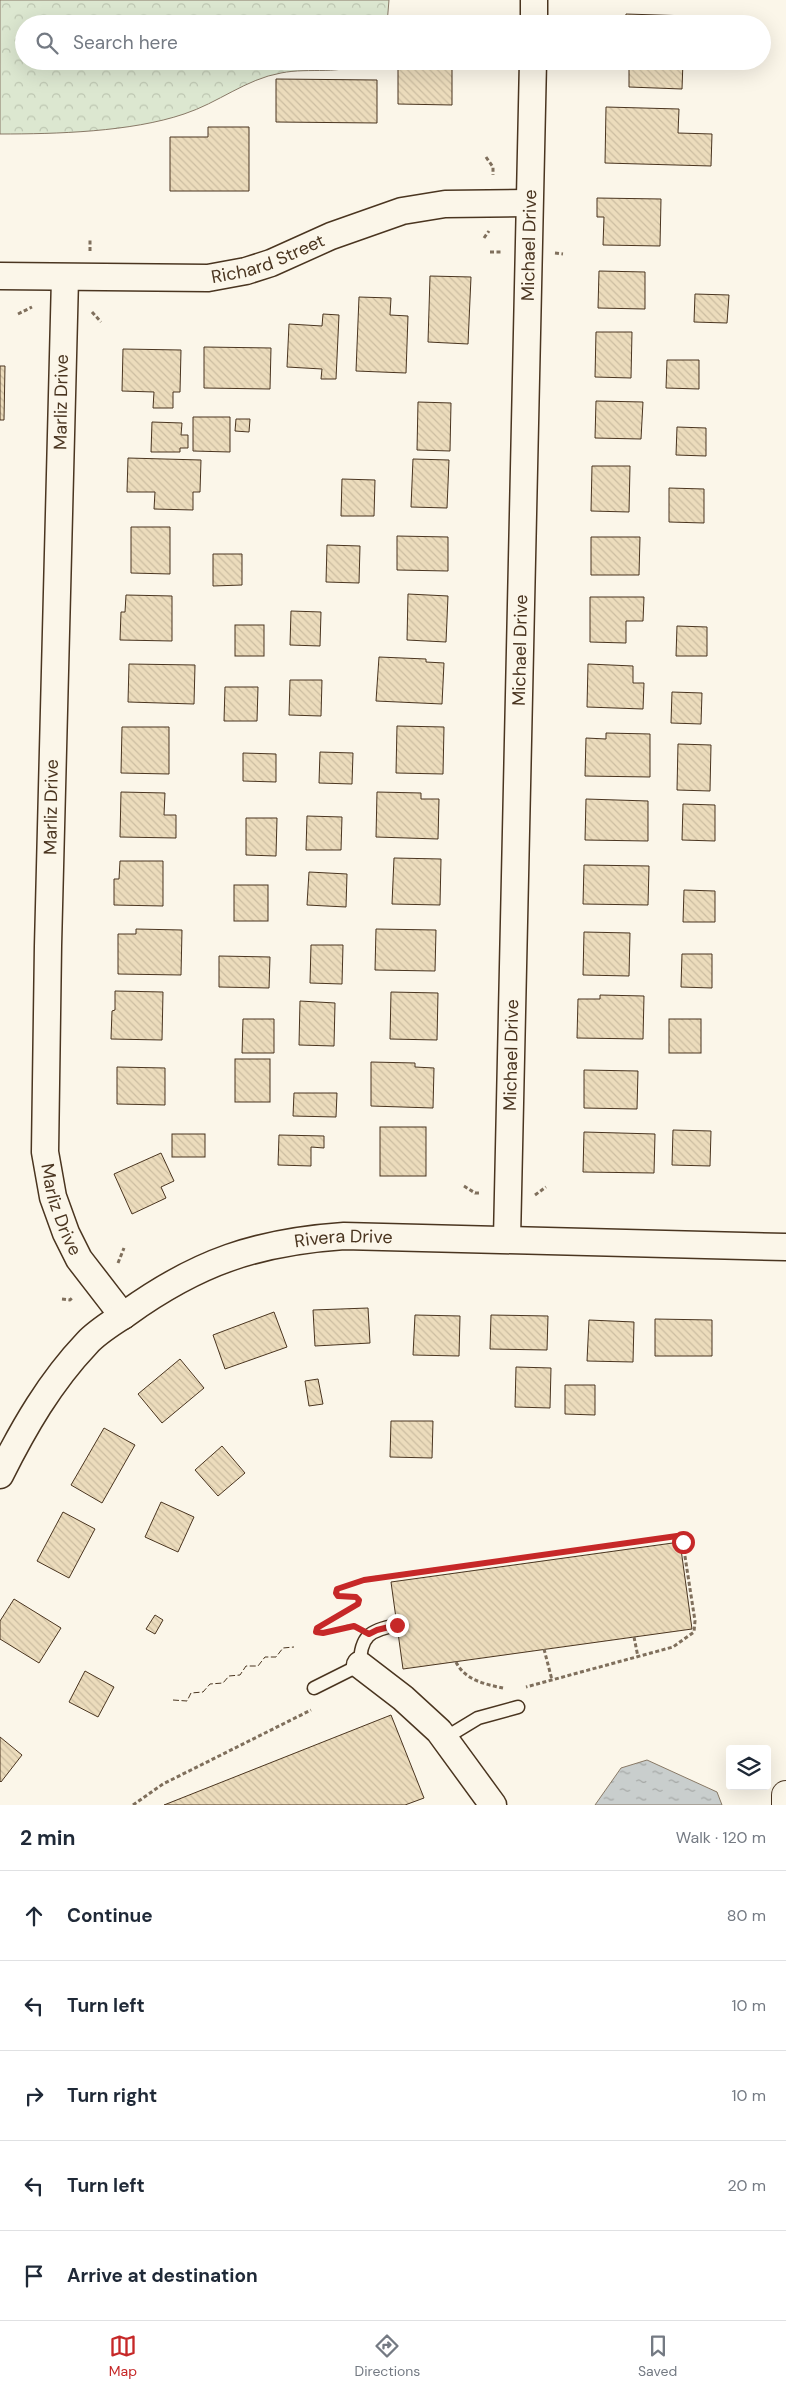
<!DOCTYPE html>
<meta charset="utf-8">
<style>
body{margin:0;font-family:"DM Sans",sans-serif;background:#f6f6f7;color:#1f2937}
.controls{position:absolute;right:15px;bottom:15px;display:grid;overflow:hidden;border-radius:5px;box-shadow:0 5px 20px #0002}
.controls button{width:45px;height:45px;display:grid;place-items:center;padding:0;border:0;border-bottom:1px solid #e0e1e3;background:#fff;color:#1f2937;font:25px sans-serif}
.stop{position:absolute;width:15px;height:15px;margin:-11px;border:4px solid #c62828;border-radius:50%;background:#fff}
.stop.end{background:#c62828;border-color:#fff;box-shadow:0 1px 5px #0008}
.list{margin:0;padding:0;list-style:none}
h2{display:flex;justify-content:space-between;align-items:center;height:65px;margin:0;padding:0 20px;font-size:21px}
h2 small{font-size:16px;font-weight:400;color:#747a83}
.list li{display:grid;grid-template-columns:32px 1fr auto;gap:15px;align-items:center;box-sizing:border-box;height:90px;padding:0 20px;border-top:1px solid #e0e1e3}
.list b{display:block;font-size:19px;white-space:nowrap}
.list em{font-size:16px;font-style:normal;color:#747a83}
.icon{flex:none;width:28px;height:28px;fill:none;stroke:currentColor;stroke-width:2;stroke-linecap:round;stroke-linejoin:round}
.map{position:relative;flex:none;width:786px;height:1805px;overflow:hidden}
.search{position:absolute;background:#fff;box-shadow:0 5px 20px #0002;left:15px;right:15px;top:15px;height:55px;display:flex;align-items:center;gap:12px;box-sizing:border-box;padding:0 18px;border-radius:28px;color:#747a83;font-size:19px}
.sheet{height:515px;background:#fff}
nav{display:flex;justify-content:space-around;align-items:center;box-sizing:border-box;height:70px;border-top:1px solid #e0e1e3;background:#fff;font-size:14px;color:#747a83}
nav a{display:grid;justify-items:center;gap:2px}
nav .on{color:#c62828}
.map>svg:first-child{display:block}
.forest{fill:url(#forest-crowns);stroke:#887966}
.water{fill:url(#water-ripples);stroke:#887966}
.building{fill:url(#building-back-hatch);stroke:#4a3520}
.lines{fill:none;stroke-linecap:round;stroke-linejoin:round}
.lane-casing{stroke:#4a3520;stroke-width:15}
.street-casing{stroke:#4a3520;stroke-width:29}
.secondary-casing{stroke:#4a3520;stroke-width:30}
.path{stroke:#7f6f5c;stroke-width:3;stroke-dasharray:4 2.5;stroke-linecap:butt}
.lane{stroke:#fbf6e9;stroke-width:12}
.street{stroke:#fbf6e9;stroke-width:26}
.secondary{stroke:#fbf6e9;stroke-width:28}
.fence{stroke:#4a3520;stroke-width:1;stroke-dasharray:6 2.5;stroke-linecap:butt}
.route{stroke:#c62828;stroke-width:6}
.labels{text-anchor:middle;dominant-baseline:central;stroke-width:4;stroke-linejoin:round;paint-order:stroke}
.street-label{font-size:18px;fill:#4a3520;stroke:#fbf6e9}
</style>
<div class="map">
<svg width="786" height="1805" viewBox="0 0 786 1805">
<defs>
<pattern id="forest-crowns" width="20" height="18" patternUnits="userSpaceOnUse" patternTransform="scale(1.25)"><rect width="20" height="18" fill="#dce7d0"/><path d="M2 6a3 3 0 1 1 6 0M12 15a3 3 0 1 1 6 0" fill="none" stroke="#bec7b2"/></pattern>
<pattern id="water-ripples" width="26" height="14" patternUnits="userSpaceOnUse" patternTransform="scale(1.25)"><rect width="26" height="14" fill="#c9cecd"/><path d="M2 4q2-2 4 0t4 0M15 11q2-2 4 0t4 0" fill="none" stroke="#a5a8a6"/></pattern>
<pattern id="building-back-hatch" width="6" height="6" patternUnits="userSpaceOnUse" patternTransform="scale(1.25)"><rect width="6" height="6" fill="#ecdcbc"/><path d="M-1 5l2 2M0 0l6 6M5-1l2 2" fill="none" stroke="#ccbda1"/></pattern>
</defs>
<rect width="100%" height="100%" fill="#fbf6e9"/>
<path class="forest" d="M0,0H389L387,24H24V61H367C341,76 310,67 281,73C246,79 218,103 184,114C131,132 56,134 0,134Z"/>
<path class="water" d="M647,1760L717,1792L722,1805H595L621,1768Z"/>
<g class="building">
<path d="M626,14L690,16L689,24H625Z"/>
<path d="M398,61H452V105L398,104Z"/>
<path d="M629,61H683L682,89L629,87Z"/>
<path d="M276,79L377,80V123L276,122Z"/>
<path d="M606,107L679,109L678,133L712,134L711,166L605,163Z"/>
<path d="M208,127H249V191H170V137H208Z"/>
<path d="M597,198L661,199L660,246L603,245L604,217H597Z"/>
<path d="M599,271L645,272V309L598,308Z"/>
<path d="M430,276L471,277L468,344L428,342Z"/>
<path d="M695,294L729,295L727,323L694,322Z"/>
<path d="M359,297L391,298L390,315L408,316L406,373L356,371Z"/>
<path d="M323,314L339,315L336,379H321L322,369L287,367L289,324L322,326Z"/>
<path d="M596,332H632L631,378L595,377Z"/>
<path d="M204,347L271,348L270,389L204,388Z"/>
<path d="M123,349L181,350L180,392H173V408H153L154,392L122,391Z"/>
<path d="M667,360H699V389L666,388Z"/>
<path d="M0,366H5L4,420H0Z"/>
<path d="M596,401L643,402L641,439L595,438Z"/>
<path d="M418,402L451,403L450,451L417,450Z"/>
<path d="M193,417H230V452L193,451Z"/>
<path d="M236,419H250L249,432L235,431Z"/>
<path d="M152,422L182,423L181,435H188V448H180V452H151Z"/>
<path d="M677,427L706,428V456L676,455Z"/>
<path d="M128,458L201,460L200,492H193V510L154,509L155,492H127Z"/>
<path d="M413,459L449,460L447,508L411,507Z"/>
<path d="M592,466H630L629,512L591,511Z"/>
<path d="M342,479L375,480L374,516H341Z"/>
<path d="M669,488L704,489V523L669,522Z"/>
<path d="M131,527H170V574L131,573Z"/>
<path d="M397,536L448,537V571L397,570Z"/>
<path d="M591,537H640L639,575H591Z"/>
<path d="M327,545L360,546L359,583L326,582Z"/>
<path d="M213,554H242V585L213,586Z"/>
<path d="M408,594L448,596L446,642L407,640Z"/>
<path d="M126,595L172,596V641L120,640L121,612H125Z"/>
<path d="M590,597H644L643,621H626V643L590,642Z"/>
<path d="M291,611L321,612L320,646L290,645Z"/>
<rect x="235" y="625" width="29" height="31"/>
<path d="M677,626L707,627V656H676Z"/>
<path d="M379,657L426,659V662L444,663L442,704L376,701Z"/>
<path d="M129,664L195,665L194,704L128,702Z"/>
<path d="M588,664L633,666V683H644L643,709L587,707Z"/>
<path d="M290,680H322L321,716L289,715Z"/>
<path d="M225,687H258L257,721H224Z"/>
<path d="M672,692L702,693L701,724L671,723Z"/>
<path d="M397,726L444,727L443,774L396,773Z"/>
<path d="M122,727H169V774L121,773Z"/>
<path d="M606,733L650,734V777L585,776L586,738L606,739Z"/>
<path d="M678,744L711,745L710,791L677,790Z"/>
<path d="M320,752L353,753L352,784L319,783Z"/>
<path d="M243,753L276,754V782L243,781Z"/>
<path d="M121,792L165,793L164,815H176V838L120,837Z"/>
<path d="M377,792L421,793V799H439L438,839L376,837Z"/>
<path d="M586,799L648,801V841L585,840Z"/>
<path d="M683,804L715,805V841L682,840Z"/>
<path d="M307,816L342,817L341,850H306Z"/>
<path d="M246,818H277L276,856L246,855Z"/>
<path d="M394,858L441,859L440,905L392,904Z"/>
<path d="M120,861H163V906L114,905V879H119Z"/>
<path d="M584,865L649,866L648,905L583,904Z"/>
<path d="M309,872L347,874L346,907L307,905Z"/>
<rect x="234" y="885" width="34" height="36"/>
<path d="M684,890L715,891V922H683Z"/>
<path d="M136,929L182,930L181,975L118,974V934H136Z"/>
<path d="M376,929L436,930L435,971L375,970Z"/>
<path d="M584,932L630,933L629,976L583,975Z"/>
<path d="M311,945H343L342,984L310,983Z"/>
<path d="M682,954H712V988L681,987Z"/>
<path d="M219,956L270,957L269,988L219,987Z"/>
<path d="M115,991L163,992L162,1040L111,1039L112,1011L115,1010Z"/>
<path d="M391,992L438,993L437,1040L390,1039Z"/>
<path d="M600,995L644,996L643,1039L577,1038L578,999H600Z"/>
<path d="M300,1001L335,1003L334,1046L299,1045Z"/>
<path d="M243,1019H274V1053H242Z"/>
<rect x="669" y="1019" width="32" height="34"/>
<rect x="235" y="1059" width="35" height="43"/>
<path d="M371,1062L415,1063V1067L434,1068L433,1108L371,1106Z"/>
<path d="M117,1067L165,1068V1105L117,1104Z"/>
<path d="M584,1070L638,1071L637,1109L584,1108Z"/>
<path d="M294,1093H337L336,1117L293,1116Z"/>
<rect x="380" y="1127" width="46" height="49"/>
<path d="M673,1130L711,1131L710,1166L672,1165Z"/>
<path d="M584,1132L655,1134L654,1173L583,1172Z"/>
<rect x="172" y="1134" width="33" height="23"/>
<path d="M279,1135L324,1136V1148L311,1147V1166L278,1165Z"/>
<path d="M161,1153L174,1181L161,1187L166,1198L132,1214L114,1174Z"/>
<path d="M368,1308L370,1343L315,1346L313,1310Z"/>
<path d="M274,1312L287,1347L225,1369L213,1335Z"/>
<path d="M415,1315L460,1316L459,1356L413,1355Z"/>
<path d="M491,1315L548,1316L547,1350L490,1349Z"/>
<path d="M655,1319L712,1320V1356H655Z"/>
<path d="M589,1320L634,1322L633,1362L587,1361Z"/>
<path d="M180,1359L204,1388L162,1423L138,1394Z"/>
<path d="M516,1367L551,1368L550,1408L515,1407Z"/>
<path d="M318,1379L323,1404L309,1406L305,1381Z"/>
<path d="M565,1385H595V1415L565,1414Z"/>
<path d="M391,1421H433L432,1458L390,1457Z"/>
<path d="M104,1428L135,1445L102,1503L71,1485Z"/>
<path d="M222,1446L245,1473L218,1496L195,1470Z"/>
<path d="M161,1502L194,1517L178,1552L145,1537Z"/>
<path d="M63,1512L95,1529L69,1578L37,1561Z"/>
<path d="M680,1542L692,1629L403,1669L391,1582Z"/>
<path d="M14,1599L61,1628L39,1663L0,1639V1621Z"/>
<path d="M155,1615L163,1620L155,1634L146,1629Z"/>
<path d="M85,1671L114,1687L98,1717L69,1702Z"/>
<path d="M391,1715L424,1798L405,1805H164Z"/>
<path d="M0,1737L22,1755L1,1782L0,1781Z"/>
</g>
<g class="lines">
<defs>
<g id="lane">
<path d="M314,1688L360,1665C360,1636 370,1630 397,1625"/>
<path d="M445,1738L478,1718L518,1707"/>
</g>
<g id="street">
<path d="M534,24V0"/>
<path id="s1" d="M0,276L208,278L246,271L271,263L331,236L402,211L445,204L529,203"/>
<path id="s2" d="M65,278L48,946L45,1152L53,1197L66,1233L79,1259L123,1316"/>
<path id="s3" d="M507,1239L533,61"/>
<path id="s4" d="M0,1475C24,1427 50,1382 87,1343C98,1331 114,1322 127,1313C198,1262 257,1242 344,1236L786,1247"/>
<path d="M360,1665L403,1698L439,1731L493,1805"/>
</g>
<path id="secondary" d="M786,1805V1795"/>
</defs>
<use href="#lane" class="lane-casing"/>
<use href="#street" class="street-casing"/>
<use href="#secondary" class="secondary-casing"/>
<g class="path">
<path d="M486,157L493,167V175"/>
<path d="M484,238L489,231"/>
<path d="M90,251V240"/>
<path d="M490,252H502"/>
<path d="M555,253L563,254"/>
<path d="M92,312L101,322"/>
<path d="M18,314L32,307"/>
<path d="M464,1186L475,1193H481"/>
<path d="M535,1195L546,1187"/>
<path d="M118,1263L124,1248"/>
<path d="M62,1299L70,1300L73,1297"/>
<path d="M348,1626L323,1633L316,1632L317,1628L358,1604L359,1600L356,1597L339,1596L336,1593L337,1589L364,1579L677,1536L682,1537L695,1621L694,1632L673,1647L526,1687"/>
<path d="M634,1637L638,1657"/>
<path d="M544,1649L552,1680"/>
<path d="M456,1662C465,1680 484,1684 503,1688"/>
<path d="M133,1805L163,1784L311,1710"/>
</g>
<use href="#lane" class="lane"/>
<use href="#street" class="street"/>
<use href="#secondary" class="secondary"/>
<path class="fence" d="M173,1700L187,1701L191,1693L203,1692L210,1684L223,1683L229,1676L240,1675L246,1666H258L265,1657H276L283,1648L294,1647"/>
</g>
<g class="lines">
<path class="route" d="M397,1625L377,1630L369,1634L354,1626L323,1633L316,1632L317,1628L358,1604L359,1600L356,1597L338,1596L336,1593L337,1589L364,1580L677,1536L682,1537L683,1542"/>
</g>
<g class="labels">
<g class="street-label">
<text stroke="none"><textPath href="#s3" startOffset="994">Michael Drive</textPath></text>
<text stroke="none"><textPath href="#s1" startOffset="271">Richard Street</textPath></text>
<text transform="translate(61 402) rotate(-89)">Marliz Drive</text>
<text stroke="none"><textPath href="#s3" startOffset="589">Michael Drive</textPath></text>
<text transform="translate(51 807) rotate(-89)">Marliz Drive</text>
<text stroke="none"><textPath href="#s3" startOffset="184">Michael Drive</textPath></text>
<text stroke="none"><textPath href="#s2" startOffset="934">Marliz Drive</textPath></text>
<text stroke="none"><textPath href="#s4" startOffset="442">Rivera Drive</textPath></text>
</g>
</g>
</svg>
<div class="controls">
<button><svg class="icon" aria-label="layers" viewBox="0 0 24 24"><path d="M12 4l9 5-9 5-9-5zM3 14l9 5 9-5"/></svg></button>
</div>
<div class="stop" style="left:683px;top:1542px"></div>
<div class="stop end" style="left:397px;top:1625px"></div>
<div class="search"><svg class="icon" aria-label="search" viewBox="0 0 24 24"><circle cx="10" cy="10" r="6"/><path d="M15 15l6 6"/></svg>Search here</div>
</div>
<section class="sheet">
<h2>2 min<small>Walk · 120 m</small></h2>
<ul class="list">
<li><svg class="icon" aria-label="ahead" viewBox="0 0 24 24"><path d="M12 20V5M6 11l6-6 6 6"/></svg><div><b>Continue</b></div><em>80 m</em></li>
<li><svg class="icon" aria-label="left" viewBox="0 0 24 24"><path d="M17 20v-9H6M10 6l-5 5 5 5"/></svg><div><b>Turn left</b></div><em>10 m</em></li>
<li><svg class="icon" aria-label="right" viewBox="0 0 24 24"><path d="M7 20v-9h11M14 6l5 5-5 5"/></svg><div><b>Turn right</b></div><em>10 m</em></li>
<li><svg class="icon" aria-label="left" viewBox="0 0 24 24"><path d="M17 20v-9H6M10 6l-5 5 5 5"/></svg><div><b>Turn left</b></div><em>20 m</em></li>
<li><svg class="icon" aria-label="arrive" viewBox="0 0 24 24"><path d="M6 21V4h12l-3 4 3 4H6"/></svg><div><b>Arrive at destination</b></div></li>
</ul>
</section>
<nav>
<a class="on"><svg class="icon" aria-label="map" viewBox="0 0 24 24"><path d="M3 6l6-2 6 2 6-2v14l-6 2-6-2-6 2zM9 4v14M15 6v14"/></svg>Map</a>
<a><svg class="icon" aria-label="directions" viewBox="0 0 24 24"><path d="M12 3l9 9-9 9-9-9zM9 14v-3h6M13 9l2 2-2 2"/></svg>Directions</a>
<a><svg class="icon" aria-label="saved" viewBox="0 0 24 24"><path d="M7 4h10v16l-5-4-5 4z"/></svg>Saved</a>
</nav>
